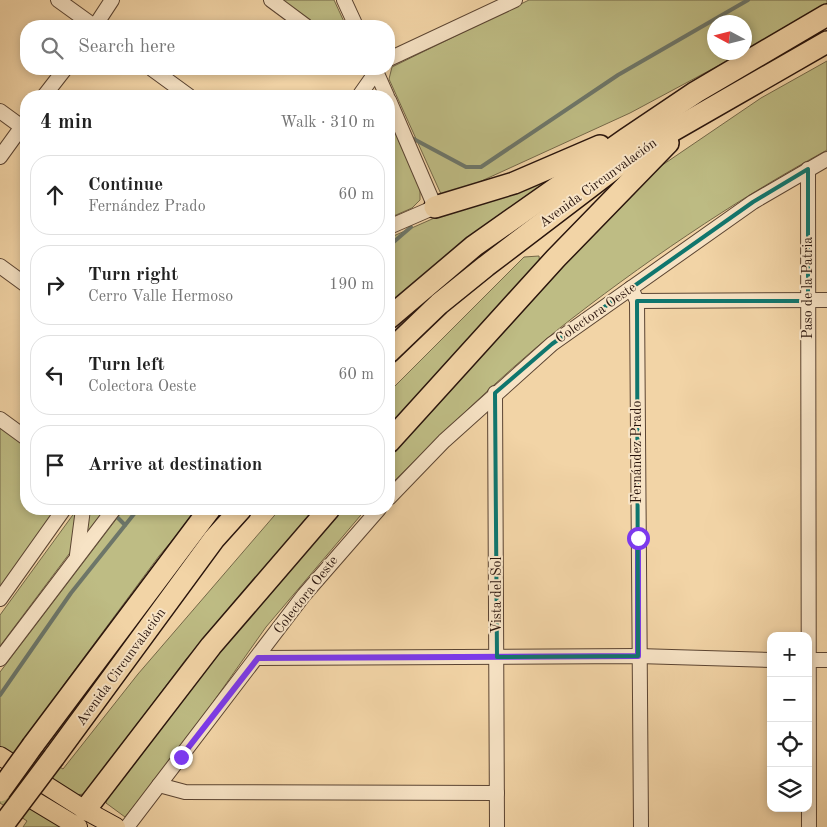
<!DOCTYPE html>
<meta charset="utf-8">
<style>
body{margin:0;font-family:"Old Standard TT",serif;background:#f2f2f2;color:#222}
.controls{position:absolute;right:15px;bottom:15px;display:grid;overflow:hidden;border-radius:10px;box-shadow:0 2px 8px #0003}
.controls button{width:45px;height:45px;display:grid;place-items:center;padding:0;border:0;border-bottom:1px solid #e0e0e0;background:#fff;color:#222;font:25px sans-serif}
.compass{position:absolute;left:707px;top:15px;width:45px;height:45px;border-radius:50%;background:#fff;box-shadow:0 2px 8px #0003;rotate:277deg}
.stop{position:absolute;width:15px;height:15px;margin:-11px;border:4px solid #7c3aed;border-radius:50%;background:#fff}
.stop.end{background:#7c3aed;border-color:#fff;box-shadow:0 1px 5px #0008}
.list{margin:0;padding:0;list-style:none}
h2{display:flex;justify-content:space-between;align-items:center;height:65px;margin:0;padding:0 20px;font-size:21px}
h2 small{font-size:16px;font-weight:400;color:#767676}
.list li{display:grid;grid-template-columns:32px 1fr auto;gap:15px;align-items:center;box-sizing:border-box;height:80px;margin:0 10px 10px;padding:0 10px;border:1px solid #e0e0e0;border-radius:20px}
.list b{display:block;font-size:19px;white-space:nowrap}
.list p{margin:0;font-size:16px;white-space:nowrap;color:#767676}
.list em{font-size:16px;font-style:normal;color:#767676}
.icon{flex:none;width:28px;height:28px;fill:none;stroke:currentColor;stroke-width:2;stroke-linecap:round;stroke-linejoin:round}
.map{position:relative;flex:none;width:827px;height:827px;overflow:hidden}
.search{position:absolute;background:#fff;box-shadow:0 2px 8px #0003;left:20px;top:20px;width:375px;height:55px;display:flex;align-items:center;gap:12px;box-sizing:border-box;padding:0 18px;border-radius:20px;color:#767676;font-size:19px}
.panel{position:absolute;background:#fff;box-shadow:0 2px 8px #0003;left:20px;top:90px;width:375px;height:425px;border-radius:20px}
.map>svg:first-child{display:block}
.green{fill:#bebc84;stroke:#746848}
.lines{fill:none;stroke-linecap:round;stroke-linejoin:round}
.stream{stroke:#6d7669;stroke-width:4}
.minor-casing{stroke:#5b4432;stroke-width:16}
.major-casing{stroke:#29140c;stroke-width:20}
.highway-casing{stroke:#29140c;stroke-width:24}
.minor{stroke:#f7e3c5;stroke-width:14}
.major{stroke:#f2d4a6;stroke-width:18}
.highway{stroke:#f2d4a6;stroke-width:21}
.highway-bridge-casing{stroke:#29140c;stroke-width:24;stroke-linecap:butt}
.highway-bridge{stroke:#f2d4a6;stroke-width:21}
.route{stroke:#7c3aed;stroke-width:6}
.marked{fill:none;stroke:#0f766e;stroke-width:4;stroke-linejoin:round}
.labels{text-anchor:middle;dominant-baseline:central;stroke-width:4;stroke-linejoin:round;paint-order:stroke}
.street-label{font-size:14px;fill:#29140c;stroke:#f7e3c5}
</style>
<div class="map">
<svg width="827" height="827" viewBox="0 0 827 827">
<rect width="100%" height="100%" fill="#f2d4a6"/>
<filter id="stains"><feTurbulence type="fractalNoise" baseFrequency=".004" numOctaves="4"/><feColorMatrix values="0 0 0 0 .2 0 0 0 0 .09 0 0 0 0 .02 0 0 0 .5 -.17"/></filter>
<radialGradient id="worn" r=".72"><stop offset=".6" stop-color="#630" stop-opacity="0"/><stop offset="1" stop-color="#630" stop-opacity=".3"/></radialGradient>
<g class="green">
<path d="M282,0H334L346,26H316Z"/>
<path d="M529,0H827V7L745,51L744,22H714V52L742,53L630,113L453,194H441L389,79L392,67Z"/>
<path d="M827,61V150C732,202 641,264 556,331C497,379 443,433 389,486V457L524,306L658,168L761,98Z"/>
<path d="M389,108L420,189V200L412,208L389,218Z"/>
<path d="M595,157L389,307V238L448,212Z"/>
<path d="M539,256L540,266L389,435V392L524,257Z"/>
<path d="M0,427L26,446V509H58L0,590Z"/>
<path d="M87,509L105,510L83,538Z"/>
<path d="M124,509H199L159,556L65,683L24,744L63,769L138,674L280,509H323L186,659L85,794L74,795L0,747V672Z"/>
<path d="M343,509H366L266,627L185,742L125,817L106,803L107,790L165,723L238,629Z"/>
<path d="M75,512L80,513L75,546L0,646V615Z"/>
<path d="M0,786L57,822L59,827H23L27,821L0,803Z"/>
</g>
<g class="lines">
<g class="stream">
<path d="M410,137L466,167H481L618,75L748,0"/>
<path d="M389,246L411,227"/>
<path d="M118,518L125,525"/>
<path d="M0,695L71,593L138,509"/>
</g>
<defs>
<g id="minor">
<path d="M58,0L94,26"/>
<path d="M271,0L306,26"/>
<path d="M344,0L356,26"/>
<path d="M95,26L112,0"/>
<path d="M389,59L515,0"/>
<path d="M152,69L189,96"/>
<path d="M375,69L387,96"/>
<path d="M44,96L65,69"/>
<path d="M359,96L378,69"/>
<path d="M389,100L435,207L389,227"/>
<path d="M0,111L26,130"/>
<path d="M0,157L26,121"/>
<path d="M808,169L809,827"/>
<path d="M0,266L26,285"/>
<path d="M631,288L637,301L641,827"/>
<path d="M637,301L827,300"/>
<path d="M495,393L497,827"/>
<path d="M0,419L26,438"/>
<path d="M389,498L444,441L552,344L753,202L827,159"/>
<path d="M77,555L83,509"/>
<path d="M0,599L64,509"/>
<path d="M258,658L638,656L771,660"/>
<path d="M0,659L114,509"/>
<path d="M808,660H827"/>
<path d="M159,785L185,792L497,793"/>
<path d="M127,827L304,595L379,509"/>
</g>
<g id="major">
<path d="M0,756L85,810L116,827"/>
<path d="M0,780L78,827"/>
</g>
<g id="highway">
<path d="M435,207L514,183L600,146"/>
<path d="M389,318L474,246L626,139L696,92L827,15"/>
<path d="M389,352L439,304L486,266L637,151L827,42"/>
<path d="M389,442L556,258L668,143"/>
<path d="M33,745L210,509"/>
<path d="M54,757L214,539L241,509"/>
<path d="M85,810L211,646L329,509"/>
</g>
</defs>
<use href="#minor" class="minor-casing"/>
<use href="#major" class="major-casing"/>
<use href="#highway" class="highway-casing"/>
<use href="#minor" class="minor"/>
<use href="#major" class="major"/>
<use href="#highway" class="highway"/>
<defs>
<g id="highway-bridge">
<path d="M0,791L33,745"/>
<path d="M6,821L54,757"/>
</g>
</defs>
<use href="#highway-bridge" class="highway-bridge-casing"/>
<use href="#highway-bridge" class="highway-bridge"/>
</g>
<g class="lines">
<path class="route" d="M181,757L258,658L638,656V538"/>
</g>
<path class="marked" d="M808,169V301H637L638,656L497,657L495,393L552,344L753,202Z"/>
<g class="labels">
<g class="street-label">
<text transform="translate(598 183) rotate(-36)">Avenida Circunvalación</text>
<text transform="translate(808 288) rotate(-90)">Paso de la Patria</text>
<text transform="translate(596 313) rotate(-35)">Colectora Oeste</text>
<text transform="translate(637 452) rotate(-90)">Fernández Prado</text>
<text transform="translate(306 595) rotate(-52)">Colectora Oeste</text>
<text transform="translate(497 595) rotate(-90)">Vista del Sol</text>
<text transform="translate(121 667) rotate(-54)">Avenida Circunvalación</text>
</g>
</g>
<rect width="100%" height="100%" filter="url(#stains)"/>
<rect width="100%" height="100%" fill="url(#worn)"/>
</svg>
<div class="controls">
<button>+</button>
<button>−</button>
<button><svg class="icon" aria-label="locate" viewBox="0 0 24 24"><circle cx="12" cy="12" r="6"/><path d="M12 2v4M12 18v4M2 12h4M18 12h4"/></svg></button>
<button><svg class="icon" aria-label="layers" viewBox="0 0 24 24"><path d="M12 4l9 5-9 5-9-5zM3 14l9 5 9-5"/></svg></button>
</div>
<svg class="compass" viewBox="-18 -18 36 36"><path d="M0-13l5 13h-10z" fill="#e53935"/><path d="M0 13l5-13h-10z" fill="#767676"/></svg>
<div class="stop" style="left:638px;top:538px"></div>
<div class="stop end" style="left:181px;top:757px"></div>
<div class="search"><svg class="icon" aria-label="search" viewBox="0 0 24 24"><circle cx="10" cy="10" r="6"/><path d="M15 15l6 6"/></svg>Search here</div>
<section class="panel">
<h2>4 min<small>Walk · 310 m</small></h2>
<ul class="list">
<li><svg class="icon" aria-label="ahead" viewBox="0 0 24 24"><path d="M12 20V5M6 11l6-6 6 6"/></svg><div><b>Continue</b><p>Fernández Prado</p></div><em>60 m</em></li>
<li><svg class="icon" aria-label="right" viewBox="0 0 24 24"><path d="M7 20v-9h11M14 6l5 5-5 5"/></svg><div><b>Turn right</b><p>Cerro Valle Hermoso</p></div><em>190 m</em></li>
<li><svg class="icon" aria-label="left" viewBox="0 0 24 24"><path d="M17 20v-9H6M10 6l-5 5 5 5"/></svg><div><b>Turn left</b><p>Colectora Oeste</p></div><em>60 m</em></li>
<li><svg class="icon" aria-label="arrive" viewBox="0 0 24 24"><path d="M6 21V4h12l-3 4 3 4H6"/></svg><div><b>Arrive at destination</b></div></li>
</ul>
</section>
</div>
